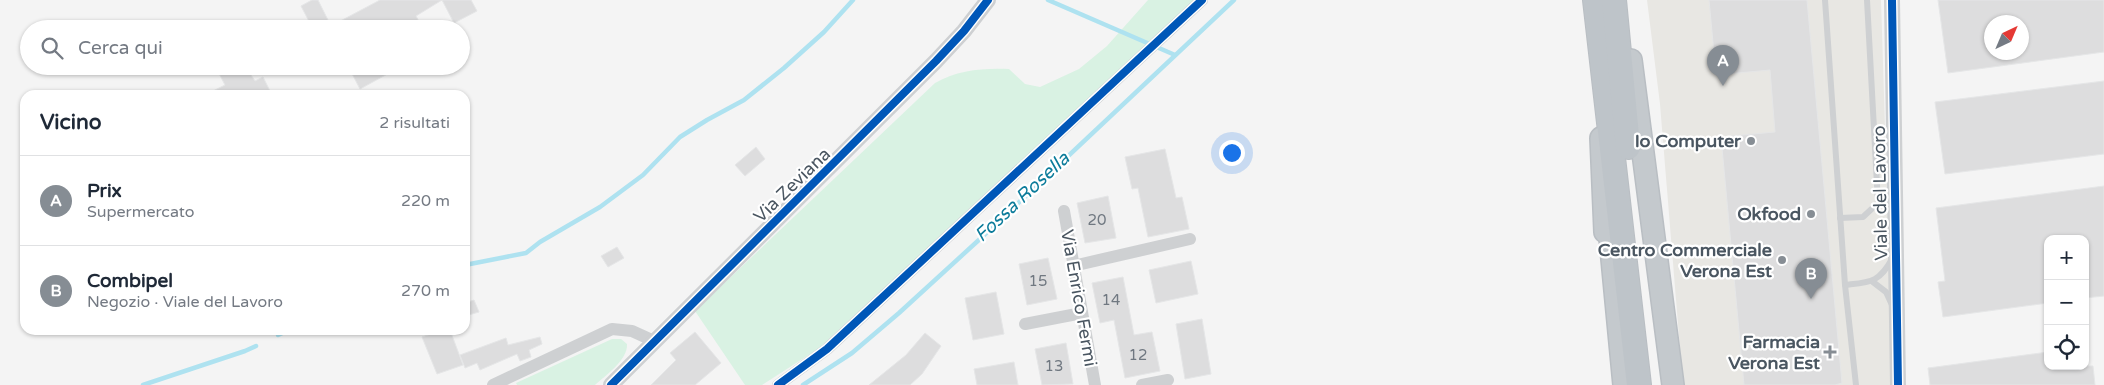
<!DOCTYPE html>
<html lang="it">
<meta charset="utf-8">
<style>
body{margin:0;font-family:"Varela Round",sans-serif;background:#f6f6f7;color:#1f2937}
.controls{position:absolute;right:15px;bottom:15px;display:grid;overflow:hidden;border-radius:10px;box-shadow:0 1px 4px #0004}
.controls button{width:45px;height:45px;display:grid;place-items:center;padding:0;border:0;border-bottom:1px solid #e0e1e3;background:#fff;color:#1f2937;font:25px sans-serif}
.compass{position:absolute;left:1984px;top:15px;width:45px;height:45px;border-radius:50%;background:#fff;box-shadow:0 1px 4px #0004;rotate:44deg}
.you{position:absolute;left:1231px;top:152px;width:18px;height:18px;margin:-12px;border:4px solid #fff;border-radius:50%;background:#1a73e8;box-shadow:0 0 0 8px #1a73e833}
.badge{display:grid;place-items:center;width:32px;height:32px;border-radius:50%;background:#868d94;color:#fff;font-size:16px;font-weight:700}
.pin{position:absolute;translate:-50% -41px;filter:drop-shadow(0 1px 2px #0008)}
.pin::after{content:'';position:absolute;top:26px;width:18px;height:15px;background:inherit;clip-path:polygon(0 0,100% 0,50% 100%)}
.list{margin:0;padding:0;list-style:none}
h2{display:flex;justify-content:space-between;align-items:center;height:65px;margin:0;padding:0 20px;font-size:21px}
h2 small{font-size:16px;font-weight:400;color:#747a83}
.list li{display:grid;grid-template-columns:32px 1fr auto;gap:15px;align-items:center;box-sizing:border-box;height:90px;padding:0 20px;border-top:1px solid #e0e1e3}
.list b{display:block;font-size:19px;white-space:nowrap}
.list p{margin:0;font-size:16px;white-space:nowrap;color:#747a83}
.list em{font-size:16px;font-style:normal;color:#747a83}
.icon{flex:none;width:28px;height:28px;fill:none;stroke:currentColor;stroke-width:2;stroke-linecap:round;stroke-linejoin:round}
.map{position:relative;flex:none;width:2104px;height:385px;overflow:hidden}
.search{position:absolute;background:#fff;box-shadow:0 1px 4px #0004;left:20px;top:20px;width:450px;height:55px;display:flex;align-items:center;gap:12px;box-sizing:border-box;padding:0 18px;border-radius:28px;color:#747a83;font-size:19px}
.panel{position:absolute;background:#fff;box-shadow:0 1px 4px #0004;left:20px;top:90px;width:450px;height:245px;border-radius:15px}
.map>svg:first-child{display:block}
.commercial{fill:#e8e7e3}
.green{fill:#d9f2e3}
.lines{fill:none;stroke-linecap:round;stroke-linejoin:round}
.stream{stroke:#aee2f0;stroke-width:4.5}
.building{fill:#ddddde;stroke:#e5e6e7;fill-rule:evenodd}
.trunk-casing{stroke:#b9bec3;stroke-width:24}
.motorway-casing{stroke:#b9bec3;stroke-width:26}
.service{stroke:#ced0d2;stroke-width:6}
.minor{stroke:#ced0d2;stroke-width:12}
.tertiary{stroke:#ced0d2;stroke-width:16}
.trunk{stroke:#c4c9cd;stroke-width:21}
.motorway{stroke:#bec4c9;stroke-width:24}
.cycleway-casing{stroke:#fff;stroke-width:11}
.cycleway{stroke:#0057b8;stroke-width:8}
.poi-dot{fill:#868d94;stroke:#fff;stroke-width:2}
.labels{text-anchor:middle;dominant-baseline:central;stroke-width:4.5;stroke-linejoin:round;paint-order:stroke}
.number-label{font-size:15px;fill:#707881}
.poi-label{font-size:18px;font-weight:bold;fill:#4a5661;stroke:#fff;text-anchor:end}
.street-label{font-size:18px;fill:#4a5661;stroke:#fff}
.water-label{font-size:19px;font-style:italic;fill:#0c7c9b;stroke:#fff}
</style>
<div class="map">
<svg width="2104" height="385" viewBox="0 0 2104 385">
<rect width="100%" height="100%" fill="#f4f4f4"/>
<path class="commercial" d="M1647,0H1881L1892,350V385H1683L1660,104Z"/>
<g class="green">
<path d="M1148,0H1197L818,349L762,385H745L695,311L935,83C958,70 982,68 1009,69L1025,84L1040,87L1079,69L1107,46Z"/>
<path d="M612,339H621L627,344C628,360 606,375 595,385H517L516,383Z"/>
</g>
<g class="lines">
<g class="stream">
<path d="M1048,0L1175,55"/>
<path d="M465,265L526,253L540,242L600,207L643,175L680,137L707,120L744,100L784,68L824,32L853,0"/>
<path d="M278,335L289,330"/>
<path d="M143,385L245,351L256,346"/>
<path d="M803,385L852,353L899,313L981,238L1234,0"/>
</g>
</g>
<g class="building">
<path d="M312,0H318L331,26L380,0H442L416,16L423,29H313L301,6Z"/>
<path d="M442,0H471L477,11L454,23Z"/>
<path d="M1709,0H1807L1842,383L1835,385H1744L1721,137L1775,132L1770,70L1716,75Z"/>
<path d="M1938,0H2104V52L1948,73ZM1992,22H2022V52H1992Z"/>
<path d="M215,66H245L255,81L263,77L272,95H205L225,85Z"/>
<path d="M348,66H402L360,89Z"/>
<path d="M2104,81V154L1945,174L1935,102Z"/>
<path d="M756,147L765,159L745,176L735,165Z"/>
<path d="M1165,149L1176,198L1182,197L1189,229L1148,237L1138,188L1132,189L1125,157Z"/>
<path d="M2104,186V296L2085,298V239H2048V303L1943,317L1938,282L1945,281L1936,208Z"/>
<path d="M1108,196L1116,238L1085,243L1077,203Z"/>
<path d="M617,247L624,258L608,267L601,256Z"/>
<path d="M1048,258L1057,299L1027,305L1019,264Z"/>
<path d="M1191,261L1198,294L1156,303L1149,270Z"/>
<path d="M1123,277L1134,335L1152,332L1160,371L1125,378L1114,320L1100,323L1092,283Z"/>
<path d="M996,292L1004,334L973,340L965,298Z"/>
<path d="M474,300L479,312L465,316V303Z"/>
<path d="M1202,319L1211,374L1185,379L1176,324Z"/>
<path d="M443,330H450L463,365L437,374L422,337Z"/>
<path d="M695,332L721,363L695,385H651L676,360L670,353Z"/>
<path d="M925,333L941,346L922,374L910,385H869L906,355Z"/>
<path d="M540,337L542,344L529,350L531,357L520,361L517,354L480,370L477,363L465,368L460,355L506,338L508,345Z"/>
<path d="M1066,343L1073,384L1042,385L1035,349Z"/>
<path d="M2048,352V366H2093L2095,385H1930L1928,368Z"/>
<path d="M1014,362L1018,385H977L974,369Z"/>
</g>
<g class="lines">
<defs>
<g id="trunk">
<path d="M1631,60L1673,385"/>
<path d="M1601,138L1605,232"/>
<path d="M1608,217L1624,385"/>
</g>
<g id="motorway">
<path d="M1595,0L1639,385"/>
<path d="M1614,0L1628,147"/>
</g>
</defs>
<use href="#trunk" class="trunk-casing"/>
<use href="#motorway" class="motorway-casing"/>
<g class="service">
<path d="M1825,0L1845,285L1856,385"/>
<path d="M1840,218L1863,217L1878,203L1867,0"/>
<path d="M1873,282L1886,292L1892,305"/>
<path d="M1845,285C1870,282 1879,283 1892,259"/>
</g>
<g class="minor">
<path d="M1064,211L1095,385"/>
<path d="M1073,266L1190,239"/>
<path d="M1025,324L1082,313"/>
<path d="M493,385L612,329L632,331L654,341"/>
<path d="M778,385L827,349L1202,0"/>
<path d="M1142,385L1168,380"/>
</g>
<g class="tertiary">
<path d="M1892,0L1898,385"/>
<path d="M611,385L936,61L964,31L988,0"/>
</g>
<use href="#trunk" class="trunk"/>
<use href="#motorway" class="motorway"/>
<defs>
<g id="cycleway">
<path d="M1892,0L1898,385"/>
<path d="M611,385L936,61L964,31L988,0"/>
<path d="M778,385L827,349L1202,0"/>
</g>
</defs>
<use href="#cycleway" class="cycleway-casing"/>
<use href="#cycleway" class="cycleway"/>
</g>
<g class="poi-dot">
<circle cx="1751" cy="141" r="5"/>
<circle cx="1811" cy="214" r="5"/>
<circle cx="1782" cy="260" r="5"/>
<path d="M1827.5 344.5h5v5h5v5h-5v5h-5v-5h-5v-5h5z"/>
</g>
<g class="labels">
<g class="number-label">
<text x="1097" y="220">20</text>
<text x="1038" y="281">15</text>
<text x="1111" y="300">14</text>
<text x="1138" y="355">12</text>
<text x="1054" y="366">13</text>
</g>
<g class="poi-label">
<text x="1741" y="141">Io Computer</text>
<text x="1801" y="214">Okfood</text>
<text x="1772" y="250">Centro Commerciale<tspan x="1772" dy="21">Verona Est</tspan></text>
<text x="1820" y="342">Farmacia<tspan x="1820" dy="21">Verona Est</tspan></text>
</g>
<g class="street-label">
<text transform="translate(792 185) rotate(-44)">Via Zeviana</text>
<text transform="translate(1880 193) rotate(-91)">Viale del Lavoro</text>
<text transform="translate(1079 298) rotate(80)">Via Enrico Fermi</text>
</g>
<g class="water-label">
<text transform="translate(1022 197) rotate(-43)">Fossa Rosella</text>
</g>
</g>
</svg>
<div class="controls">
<button>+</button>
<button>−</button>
<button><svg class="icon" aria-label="locate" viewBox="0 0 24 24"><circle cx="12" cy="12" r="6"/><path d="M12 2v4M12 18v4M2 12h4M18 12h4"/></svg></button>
</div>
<svg class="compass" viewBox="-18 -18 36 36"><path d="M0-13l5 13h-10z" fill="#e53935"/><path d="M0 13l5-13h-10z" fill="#747a83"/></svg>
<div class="you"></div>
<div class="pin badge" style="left:1723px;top:86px">A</div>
<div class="pin badge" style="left:1811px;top:299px">B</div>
<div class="search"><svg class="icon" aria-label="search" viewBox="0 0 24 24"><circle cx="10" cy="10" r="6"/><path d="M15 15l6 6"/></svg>Cerca qui</div>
<section class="panel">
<h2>Vicino<small>2 risultati</small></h2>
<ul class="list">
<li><span class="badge">A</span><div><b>Prix</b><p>Supermercato</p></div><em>220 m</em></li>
<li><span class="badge">B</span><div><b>Combipel</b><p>Negozio · Viale del Lavoro</p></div><em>270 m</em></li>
</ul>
</section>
</div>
